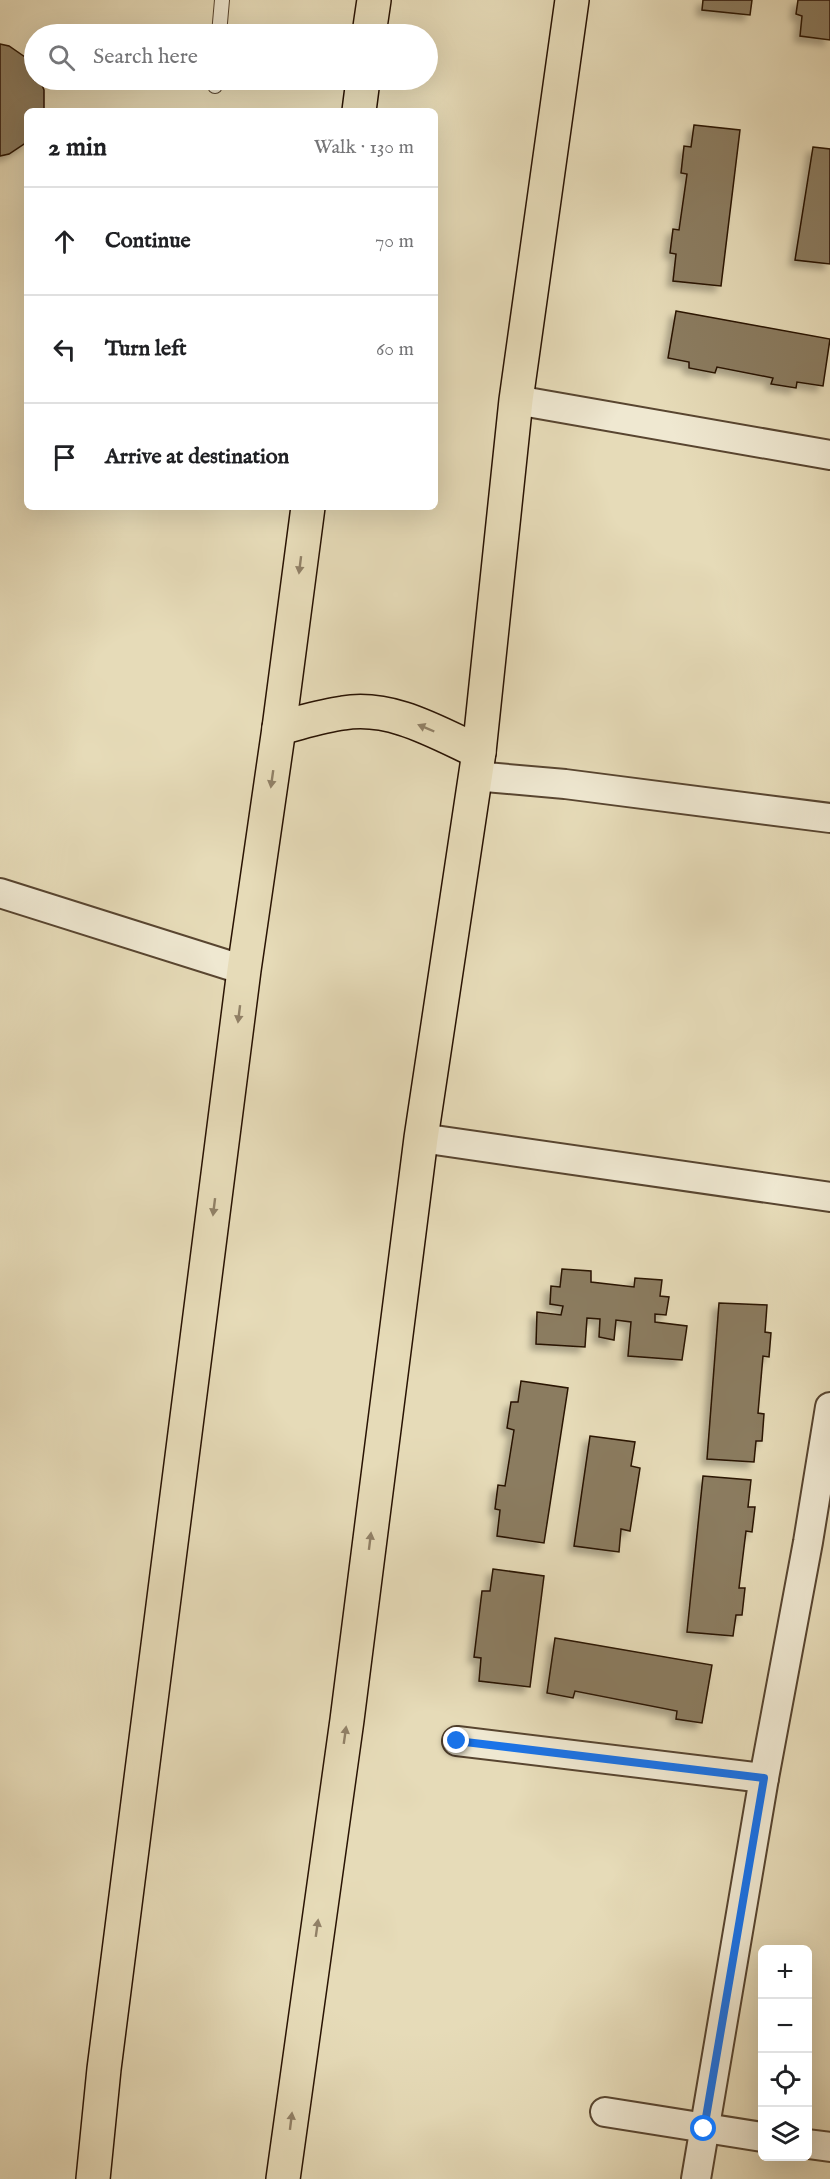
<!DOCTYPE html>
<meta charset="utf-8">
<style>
body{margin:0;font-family:"IM FELL English",serif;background:#f2f2f2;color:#202124}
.controls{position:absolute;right:18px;bottom:18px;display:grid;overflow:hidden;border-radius:9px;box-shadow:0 6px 24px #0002}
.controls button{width:54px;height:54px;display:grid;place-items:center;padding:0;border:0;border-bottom:2px solid #e0e0e0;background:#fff;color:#202124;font:30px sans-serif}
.stop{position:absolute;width:18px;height:18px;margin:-14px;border:4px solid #1a73e8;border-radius:50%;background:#fff}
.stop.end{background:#1a73e8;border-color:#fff;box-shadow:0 2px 6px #0008}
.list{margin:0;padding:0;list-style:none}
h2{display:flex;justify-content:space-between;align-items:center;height:78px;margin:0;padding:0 24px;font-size:26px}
h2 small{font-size:20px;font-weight:400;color:#757577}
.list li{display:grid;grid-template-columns:39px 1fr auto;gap:18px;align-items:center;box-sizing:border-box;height:108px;padding:0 24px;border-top:2px solid #e0e0e0}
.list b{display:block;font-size:22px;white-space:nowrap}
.list em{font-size:20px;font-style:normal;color:#757577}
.icon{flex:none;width:33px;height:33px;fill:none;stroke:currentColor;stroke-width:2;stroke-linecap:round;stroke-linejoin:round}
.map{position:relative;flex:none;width:830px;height:2179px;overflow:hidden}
.search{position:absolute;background:#fff;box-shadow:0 6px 24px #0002;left:24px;top:24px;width:414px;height:66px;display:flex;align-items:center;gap:15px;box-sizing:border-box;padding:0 21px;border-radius:33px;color:#757577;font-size:22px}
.panel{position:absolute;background:#fff;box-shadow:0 6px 24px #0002;left:24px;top:108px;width:414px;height:402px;border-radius:9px}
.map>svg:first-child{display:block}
.building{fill:#8b7b61;stroke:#291303;stroke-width:1.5;filter:url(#shadow)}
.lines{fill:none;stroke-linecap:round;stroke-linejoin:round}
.lane-casing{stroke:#584530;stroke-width:16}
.street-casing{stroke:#584530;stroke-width:32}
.highway-casing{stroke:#291303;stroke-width:36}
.lane{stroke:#efe8d1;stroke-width:14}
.street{stroke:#efe8d1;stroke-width:28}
.highway{stroke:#e6dbb8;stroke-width:33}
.oneway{fill:#918167}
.route{stroke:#1a73e8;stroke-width:8}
</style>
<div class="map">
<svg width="830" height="2179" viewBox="0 0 830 2179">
<defs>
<filter id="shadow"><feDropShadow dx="-5.5" dy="5.5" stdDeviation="3" flood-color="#0004"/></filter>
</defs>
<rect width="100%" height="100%" fill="#e6dbb8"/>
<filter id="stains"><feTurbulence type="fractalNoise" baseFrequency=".00333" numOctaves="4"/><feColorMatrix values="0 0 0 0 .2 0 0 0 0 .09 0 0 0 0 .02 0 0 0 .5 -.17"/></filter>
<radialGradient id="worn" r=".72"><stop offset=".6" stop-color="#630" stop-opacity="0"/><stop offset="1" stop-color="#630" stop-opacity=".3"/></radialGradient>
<g class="building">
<path d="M703,0H752L750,15L702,10Z"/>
<path d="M798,0H830V40L800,36L802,16L796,14Z"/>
<path d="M0,44L9,46L25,57L34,68V80H40L44,90V110L27,111V142L9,154L0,156Z"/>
<path d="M694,125L740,130L721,286L673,281L676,254L670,253L673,229L679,230L687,174L681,173L684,146L691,147Z"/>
<path d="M813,147L830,149V264L795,260Z"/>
<path d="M676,311L830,339L823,386L797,382L796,388L771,384L773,378L717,367L715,373L689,368V362L668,358Z"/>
<path d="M562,1269L591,1271V1282L634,1287L635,1278L662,1280L660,1296L669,1297L666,1315L655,1314V1322L687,1326L682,1360L628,1356L631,1322L616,1320L614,1340L599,1337L600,1319L587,1318L585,1347L536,1344L537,1312L561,1315L563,1306L550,1304L551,1286L560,1287Z"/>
<path d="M719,1303L767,1305L765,1332L771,1333L769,1357L763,1356L758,1413L764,1414L762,1441H756L754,1462L707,1459Z"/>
<path d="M521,1381L568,1388L544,1543L497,1536L500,1510L495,1509L498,1485L505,1486L514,1430L507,1428L511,1402H518Z"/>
<path d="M590,1436L635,1442L631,1466L640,1468L630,1531L621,1529L619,1552L574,1546Z"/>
<path d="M703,1476L751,1480L748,1507H755L752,1532L746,1531L739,1588H745L742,1615H736L733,1636L687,1632Z"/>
<path d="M493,1569L544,1576L530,1687L479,1681L481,1658L474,1657L482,1591H490Z"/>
<path d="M555,1638L712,1665L702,1723L676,1719L677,1711L575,1691L573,1698L547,1693Z"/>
</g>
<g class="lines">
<defs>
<g id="lane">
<path d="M219,34L222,0"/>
<path d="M215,86V80"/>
</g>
<g id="street">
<path d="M516,400L830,455"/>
<path d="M474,776L565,784L830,818"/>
<path d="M0,893L244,970"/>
<path d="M421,1138L830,1197"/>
<path d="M457,1741L764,1778"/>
<path d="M605,2112L762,2137"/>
<path d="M808,2144L830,2147"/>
<path d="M696,2179L764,1778L808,1542L830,1407"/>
</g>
<g id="highway">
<path d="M369,34L374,0"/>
<path d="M359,111L363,80"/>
<path d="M279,728C300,723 321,716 343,713C391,705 436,732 479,752"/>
<path d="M93,2179L104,2069L244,970L279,728L308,507"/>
<path d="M283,2179L347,1720L421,1138L479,752L516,400L572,0"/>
</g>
</defs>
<use href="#lane" class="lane-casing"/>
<use href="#street" class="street-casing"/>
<use href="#highway" class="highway-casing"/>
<use href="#lane" class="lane"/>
<use href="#street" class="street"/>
<use href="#highway" class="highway"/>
</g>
<defs><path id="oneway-solid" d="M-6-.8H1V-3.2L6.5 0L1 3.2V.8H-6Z" transform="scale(1.5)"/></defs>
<g class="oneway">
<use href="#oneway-solid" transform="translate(300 565) rotate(97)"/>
<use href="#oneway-solid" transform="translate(426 728) rotate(-157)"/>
<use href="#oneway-solid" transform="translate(272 779) rotate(98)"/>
<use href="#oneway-solid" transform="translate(239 1014) rotate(97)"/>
<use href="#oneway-solid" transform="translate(214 1207) rotate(97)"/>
<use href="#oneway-solid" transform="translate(370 1541) rotate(-83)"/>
<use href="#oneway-solid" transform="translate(345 1735) rotate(-82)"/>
<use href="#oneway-solid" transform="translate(317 1928) rotate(-82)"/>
<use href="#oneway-solid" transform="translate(291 2121) rotate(-83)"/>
</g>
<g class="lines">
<path class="route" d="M457,1741L764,1778L704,2129"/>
</g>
<rect width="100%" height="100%" filter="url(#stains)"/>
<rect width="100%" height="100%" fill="url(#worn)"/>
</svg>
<div class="controls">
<button>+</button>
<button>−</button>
<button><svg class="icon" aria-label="locate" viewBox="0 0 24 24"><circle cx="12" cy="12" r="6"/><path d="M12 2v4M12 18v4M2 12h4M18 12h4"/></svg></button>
<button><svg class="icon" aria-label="layers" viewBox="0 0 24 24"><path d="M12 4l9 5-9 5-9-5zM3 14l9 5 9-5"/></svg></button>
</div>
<div class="stop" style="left:704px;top:2129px"></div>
<div class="stop end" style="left:457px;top:1741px"></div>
<div class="search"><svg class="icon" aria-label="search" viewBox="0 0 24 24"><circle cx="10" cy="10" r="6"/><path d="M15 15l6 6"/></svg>Search here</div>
<section class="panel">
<h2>2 min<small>Walk · 130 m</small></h2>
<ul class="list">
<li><svg class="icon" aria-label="ahead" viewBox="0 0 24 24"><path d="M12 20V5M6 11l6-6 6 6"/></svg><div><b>Continue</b></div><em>70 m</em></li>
<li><svg class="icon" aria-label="left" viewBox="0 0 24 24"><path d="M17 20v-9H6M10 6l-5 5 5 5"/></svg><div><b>Turn left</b></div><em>60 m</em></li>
<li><svg class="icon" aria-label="arrive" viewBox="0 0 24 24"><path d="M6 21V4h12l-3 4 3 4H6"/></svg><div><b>Arrive at destination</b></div></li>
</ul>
</section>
</div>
